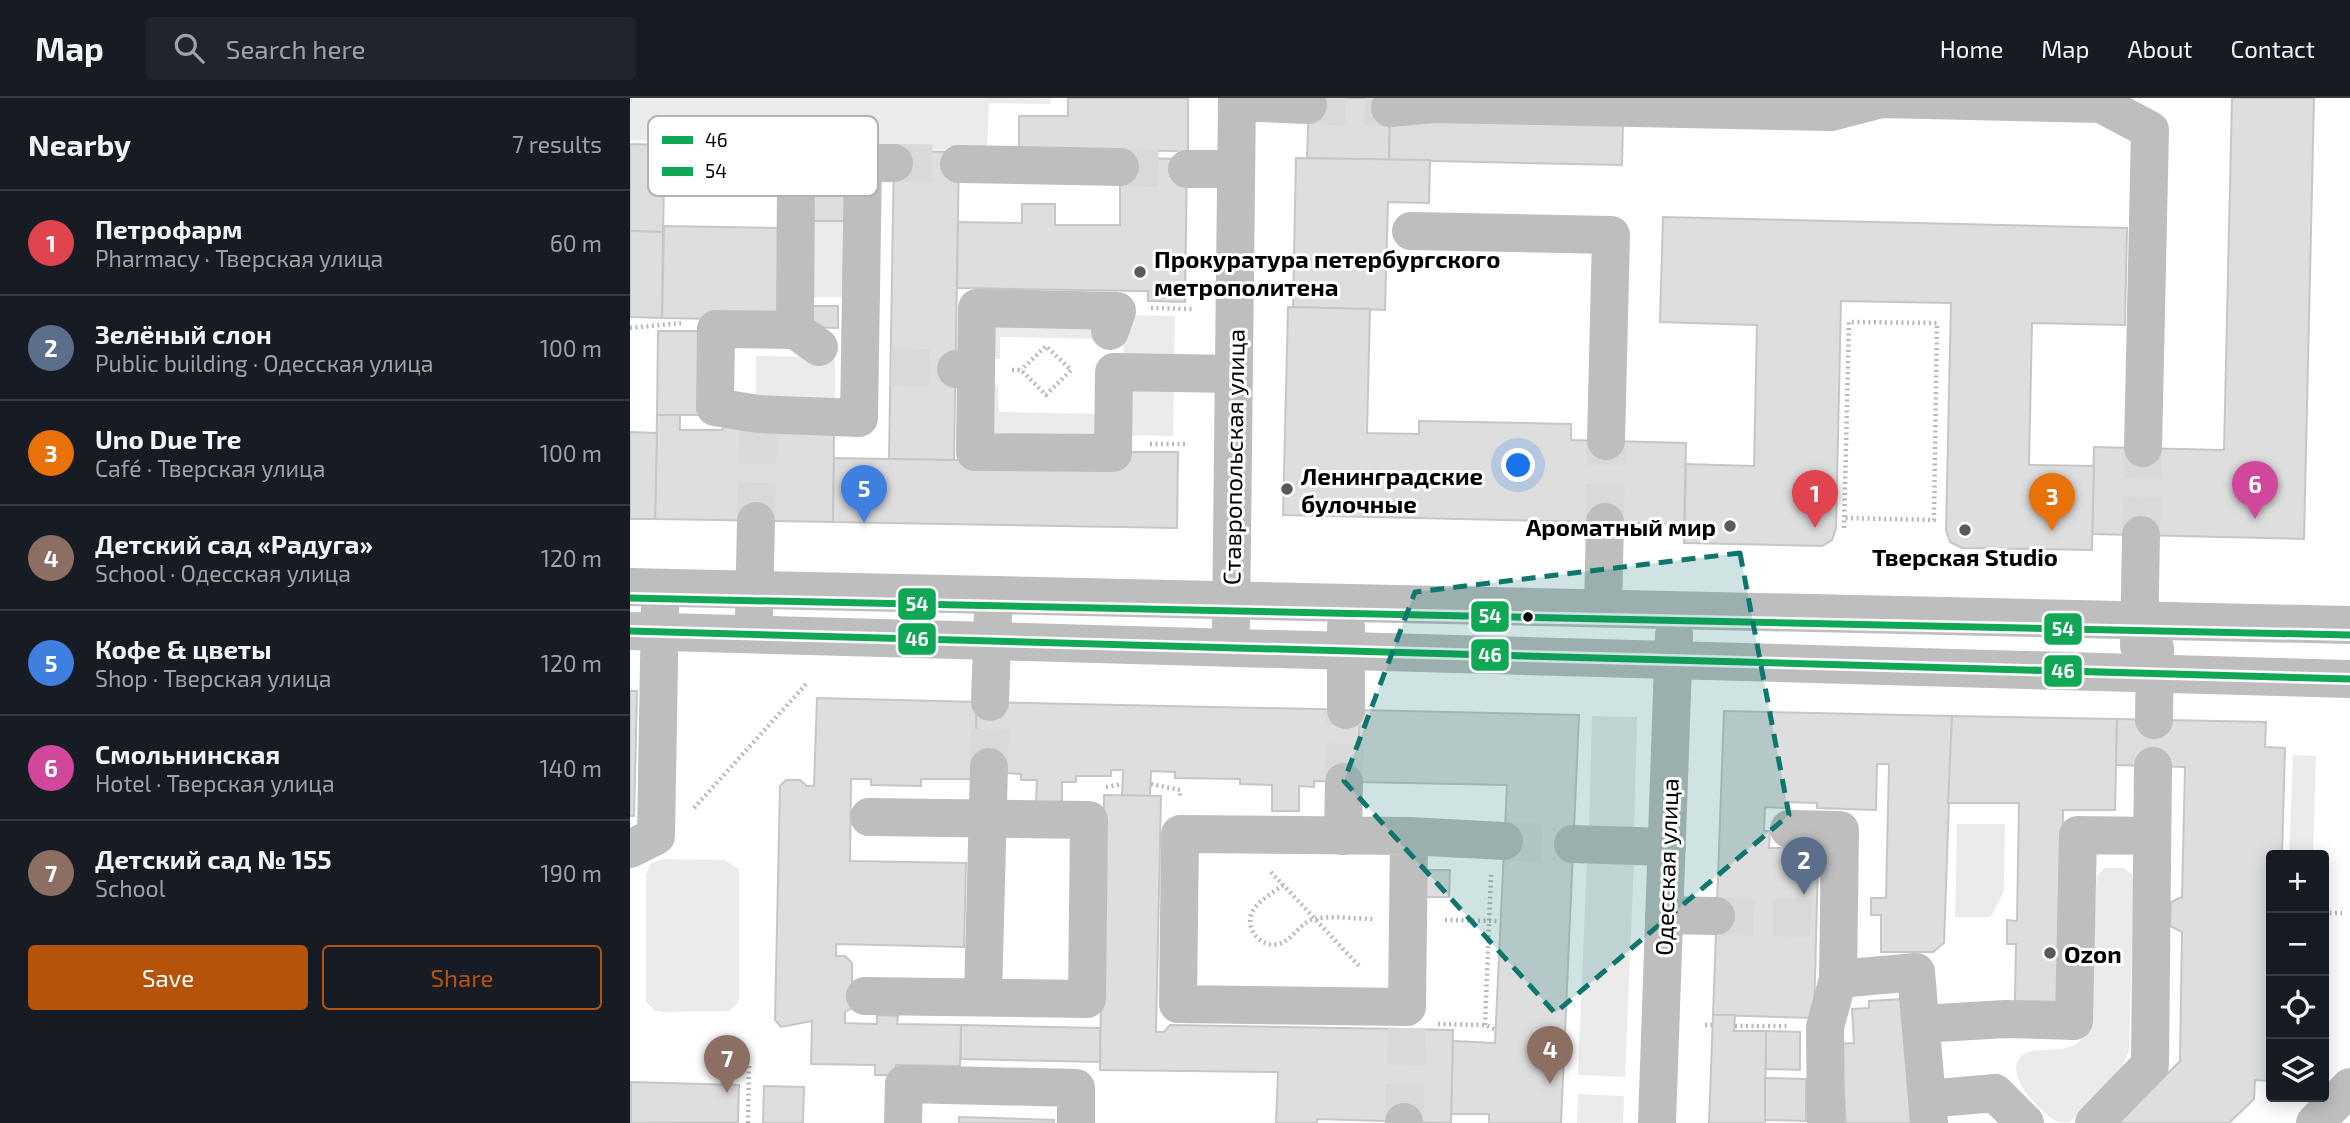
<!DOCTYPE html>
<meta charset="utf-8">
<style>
body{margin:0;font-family:"Exo 2",sans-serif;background:#20242c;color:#f1f3f6}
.controls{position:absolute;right:21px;bottom:21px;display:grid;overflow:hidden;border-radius:7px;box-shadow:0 4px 18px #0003}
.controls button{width:63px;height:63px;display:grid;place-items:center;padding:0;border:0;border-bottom:2px solid #363941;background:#171b24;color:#f1f3f6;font:35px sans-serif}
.you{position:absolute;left:889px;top:368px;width:24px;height:24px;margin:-18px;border:5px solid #fff;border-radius:50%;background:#1a73e8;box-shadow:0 0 0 10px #1a73e833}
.badge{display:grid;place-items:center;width:46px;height:46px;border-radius:50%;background:#b45309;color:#fff;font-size:23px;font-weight:700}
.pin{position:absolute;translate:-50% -58px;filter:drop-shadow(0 2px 4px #0008)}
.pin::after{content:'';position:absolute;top:37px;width:24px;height:21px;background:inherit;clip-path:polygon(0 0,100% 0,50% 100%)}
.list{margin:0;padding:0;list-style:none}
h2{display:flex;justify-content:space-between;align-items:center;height:91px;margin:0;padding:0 28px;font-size:30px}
h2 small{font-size:23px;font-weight:400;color:#9ea1a6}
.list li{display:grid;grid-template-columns:46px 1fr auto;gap:21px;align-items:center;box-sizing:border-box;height:105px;padding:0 28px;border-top:2px solid #363941}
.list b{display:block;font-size:26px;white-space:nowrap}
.list p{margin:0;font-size:23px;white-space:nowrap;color:#9ea1a6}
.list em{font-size:23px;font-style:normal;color:#9ea1a6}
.actions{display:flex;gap:14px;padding:21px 28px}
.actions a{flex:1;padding:16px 0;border:2px solid #b45309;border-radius:7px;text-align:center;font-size:24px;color:#b45309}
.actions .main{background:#b45309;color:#fff}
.icon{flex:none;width:38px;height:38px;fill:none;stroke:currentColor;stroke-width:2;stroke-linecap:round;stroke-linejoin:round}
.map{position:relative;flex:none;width:1720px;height:1025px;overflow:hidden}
header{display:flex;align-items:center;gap:42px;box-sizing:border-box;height:98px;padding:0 35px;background:#171b24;border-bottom:2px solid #363941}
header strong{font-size:33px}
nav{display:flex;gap:38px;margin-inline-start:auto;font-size:24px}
.search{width:490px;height:63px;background:#20242c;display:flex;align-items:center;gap:18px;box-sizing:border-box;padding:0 24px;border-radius:7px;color:#9ea1a6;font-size:26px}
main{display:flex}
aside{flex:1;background:#171b24}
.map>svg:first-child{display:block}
.green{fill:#ebebeb}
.building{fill:#dedede;stroke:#c6c6c6;stroke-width:2}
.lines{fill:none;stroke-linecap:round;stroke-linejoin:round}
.minor-tunnel{stroke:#d9d9d9;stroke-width:38;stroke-dasharray:38 19;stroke-linecap:butt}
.path{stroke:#b9b9b9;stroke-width:4.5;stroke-dasharray:2 3.5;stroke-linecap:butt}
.minor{stroke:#bebebe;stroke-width:38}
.bus-1-casing{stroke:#fff;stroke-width:12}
.bus-2-casing{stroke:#fff;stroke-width:12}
.bus-1{stroke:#10a855;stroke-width:7}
.bus-2{stroke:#10a855;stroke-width:7}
.marked{fill:#0f766e;fill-opacity:0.2;stroke:#0f766e;stroke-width:5;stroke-dasharray:14 9;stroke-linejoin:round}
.poi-dot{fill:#595959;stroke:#fff;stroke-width:2.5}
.bus-dot{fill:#000;stroke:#fff;stroke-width:2.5}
.labels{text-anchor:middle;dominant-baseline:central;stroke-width:6;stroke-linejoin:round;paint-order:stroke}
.poi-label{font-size:24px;font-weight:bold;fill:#000;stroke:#fff;text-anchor:start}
.street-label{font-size:24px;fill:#000;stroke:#fff}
.key{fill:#fff;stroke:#b2b2b2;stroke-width:2}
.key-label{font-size:19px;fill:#000}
.line-badge{stroke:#fff;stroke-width:2.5}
.badge-label{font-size:19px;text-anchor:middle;font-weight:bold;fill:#fff}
</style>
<header>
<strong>Map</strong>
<div class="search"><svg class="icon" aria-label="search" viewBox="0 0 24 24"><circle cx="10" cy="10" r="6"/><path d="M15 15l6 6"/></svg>Search here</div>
<nav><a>Home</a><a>Map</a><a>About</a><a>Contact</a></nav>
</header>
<main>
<aside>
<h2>Nearby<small>7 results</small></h2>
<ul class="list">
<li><span class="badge" style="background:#e0444e">1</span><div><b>Петрофарм</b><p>Pharmacy · Тверская улица</p></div><em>60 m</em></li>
<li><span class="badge" style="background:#5c6f8a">2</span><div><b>Зелёный слон</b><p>Public building · Одесская улица</p></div><em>100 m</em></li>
<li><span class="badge" style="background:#e8710a">3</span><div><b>Uno Due Tre</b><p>Café · Тверская улица</p></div><em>100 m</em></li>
<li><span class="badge" style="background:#8d6e63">4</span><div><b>Детский сад «Радуга»</b><p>School · Одесская улица</p></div><em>120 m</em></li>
<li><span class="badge" style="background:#3f7fe0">5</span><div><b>Кофе &amp; цветы</b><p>Shop · Тверская улица</p></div><em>120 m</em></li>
<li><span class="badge" style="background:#d1479c">6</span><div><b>Смольнинская</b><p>Hotel · Тверская улица</p></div><em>140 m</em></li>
<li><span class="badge" style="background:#8d6e63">7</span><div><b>Детский сад № 155</b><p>School</p></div><em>190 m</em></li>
</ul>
<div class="actions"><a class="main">Save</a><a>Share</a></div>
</aside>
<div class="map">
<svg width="1720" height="1025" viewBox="0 0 1720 1025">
<rect width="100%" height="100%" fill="#fff"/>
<g class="green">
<path d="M0,0H421L420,6L359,5L357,53L0,42Z"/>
<path d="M178,123H221V199H179Z"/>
<path d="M495,217L545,218L544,267L493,259Z"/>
<path d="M360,219L473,221V241L370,239V261L359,260Z"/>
<path d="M126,258L205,259V307L126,306Z"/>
<path d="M358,287H368L369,314L472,316V336L358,335Z"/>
<path d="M544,287L543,338L492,337L496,294Z"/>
<path d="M962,618L1007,619L1004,736L959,734Z"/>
<path d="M1663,657L1686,658L1683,757H1659Z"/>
<path d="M1327,726H1375L1374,793L1361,819H1325Z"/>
<path d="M33,761L94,762L109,771V899L108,905L99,913L31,914L24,912L16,904V777L21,765Z"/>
<path d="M957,761L1004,763L995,979L948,977Z"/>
<path d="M1475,770H1494L1504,778L1499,952L1490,975L1440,1024C1435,1025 1429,1025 1424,1022C1410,1014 1376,978 1389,961C1405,941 1436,965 1457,935L1467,778Z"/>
<path d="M948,996L994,998L993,1025H947Z"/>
</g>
<g class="building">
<path d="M438,0H558V53L389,52V18H438Z"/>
<path d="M679,0H760L759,62L677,60Z"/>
<path d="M1602,0H1684L1674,441L1462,436L1464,349L1594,352Z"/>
<path d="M760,19L993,25L992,67L759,62Z"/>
<path d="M0,46L35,47L33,134L0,133Z"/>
<path d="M264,53L329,54L324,362L259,361Z"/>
<path d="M490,60L557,61L555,204L518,203V193H509L327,190L328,124L392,125V106H425V127H490Z"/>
<path d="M666,60L800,62L799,105L758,104L755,212L663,209Z"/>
<rect x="178" y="82" width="43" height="41"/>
<path d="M1033,119L1497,130L1495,227L1402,225L1399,367L1464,368L1462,452L1332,450L1320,444L1316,432L1321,205L1211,203L1206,430L1202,442L1192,448L1054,445L1056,366L1124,368L1127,227L1030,224Z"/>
<path d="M34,128L151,130L149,222L32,220Z"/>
<path d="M0,133L33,134L32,220L0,219Z"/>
<path d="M182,208H208V230L181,229Z"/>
<path d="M658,209L740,211L737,335L789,336V323L941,326V342L1056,345L1054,426L653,417Z"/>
<path d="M28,233H74L73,317H27Z"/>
<path d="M27,317H50V332H92L97,323L204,332L203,424L25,421Z"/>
<path d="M0,334L27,335L25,421H0Z"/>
<path d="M492,354H548L547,430L203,424L204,360L492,365Z"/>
<path d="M0,593H7L4,718H0Z"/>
<path d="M187,600L347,604L345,681H291V688L241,687V681H221L220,763L336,765L334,849L206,846V858H215L222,865V910L215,914V925L247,926V917L268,918L267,926L331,927L330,968L266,967V977H245V967L181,966L182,923L151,929L145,922L150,688L156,682H170L177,688H184Z"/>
<path d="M347,604L730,612L728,684L684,683V689L669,688V713H642V687L610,686V681L545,680V674L521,673L520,698L492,697L493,672H481V678H446V684H432V707L406,706L407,682H391V676L372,675L345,668Z"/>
<path d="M730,612L949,617L931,1025H859V1016H821L823,943L865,945L877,687L728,684Z"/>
<path d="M1094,613L1322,618L1314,845L1303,854H1251V817H1241V800H1256L1259,666H1247L1246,712L1187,710V705L1155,704V710L1135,709L1134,733H1140L1139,750H1154V763H1188L1184,920L1083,917Z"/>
<path d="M1322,618L1487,621L1485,712H1433L1431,904L1385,903L1386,846H1377V822L1387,823L1389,705H1318Z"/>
<path d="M1487,621L1636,624L1635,649L1655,650L1652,757H1641V983L1625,982L1624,1001L1599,1025H1488L1550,963L1552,834L1540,828L1541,804L1552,799L1555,669L1486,667Z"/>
<path d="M474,697L531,698L526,934H534L540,927L823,932L821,1025L687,1021V1025H646L648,974L470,972Z"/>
<path d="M787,772H820L819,799H786Z"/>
<path d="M1274,901L1283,1025H1216L1210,946L1224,945L1222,911L1239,910V903Z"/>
<path d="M1083,917H1105L1104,933H1136L1135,1025H1079Z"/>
<path d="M331,927L470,930V964L331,961Z"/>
<path d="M1136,933L1170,934V972L1136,971Z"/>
<path d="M1135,980L1176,981V1023L1135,1022Z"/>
<path d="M1,984L109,987L108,1024L1,1025Z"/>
<path d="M134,988L174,989L173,1025H133Z"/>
<path d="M329,1019L424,1022V1025H329Z"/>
</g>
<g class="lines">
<g class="minor-tunnel">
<path d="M678,7L760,10"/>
<path d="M264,65L329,66"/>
<path d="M490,69L557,71"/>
<path d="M261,269L326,271"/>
<path d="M126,423L128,333"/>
<path d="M975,424L976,343"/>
<path d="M1511,437L1513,350"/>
<path d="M359,669L360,604"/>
<path d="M714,684L716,612"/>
<path d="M874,743L943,746"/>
<path d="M1086,818L1187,820"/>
<path d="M774,1024L777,930"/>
</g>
<g class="path">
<path d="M521,210L562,211"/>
<path d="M0,230L51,225"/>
<path d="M382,272H391L416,297L441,272L416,248L391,272"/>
<path d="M520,346H558"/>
<path d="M1214,430L1219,224L1307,225L1304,422L1215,420"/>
<path d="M521,686L550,692V699"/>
<path d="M476,689L493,686"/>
<path d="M64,710L178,584"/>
<path d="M641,774L731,870"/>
<path d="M653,787C644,794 630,802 624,811C612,828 630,851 649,846C663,842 669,825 684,821C701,817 725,821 743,821"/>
<path d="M1694,815H1712"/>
<path d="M815,822L870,823"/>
<path d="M808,926L855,927L866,932"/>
<path d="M855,927L861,777"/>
<path d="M1075,927H1082"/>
<path d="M1105,928H1159"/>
<path d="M118,1025L119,967"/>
</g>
<g class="minor">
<path d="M607,4L678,7"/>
<path d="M760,10L805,6L1201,14L1251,1L1471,6L1520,32L1513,350"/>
<path d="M329,66L490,69"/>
<path d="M557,71H606"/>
<path d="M781,133L981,137L976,343"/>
<path d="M165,232L166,77"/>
<path d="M189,249L165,232L86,231L85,309L128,316L229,320L233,65H264"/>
<path d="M326,271H346L347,210L487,213L480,233"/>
<path d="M346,271L345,354L483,355L484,274L604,276"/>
<path d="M0,489L1720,527"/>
<path d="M973,510L975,424"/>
<path d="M124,516L126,423"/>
<path d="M601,527L607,0"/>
<path d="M0,533L1720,581"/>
<path d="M1509,548L1511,437"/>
<path d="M360,604L363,516"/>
<path d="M716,612V528"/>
<path d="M1524,622L1525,550"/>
<path d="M1159,731L1210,732L1208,881L1195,929L1196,1025"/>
<path d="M550,736L779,738L777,909L548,906Z"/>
<path d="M713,738L714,684"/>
<path d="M779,738L874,743"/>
<path d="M943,746L1037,749"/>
<path d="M0,751L26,738L30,507"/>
<path d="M1034,817L1086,818"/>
<path d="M1208,881L1286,874L1299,1025"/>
<path d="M235,898L457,901L459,722L239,719"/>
<path d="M353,899L359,669"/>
<path d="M1291,926L1375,921L1444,923L1448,737L1522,738"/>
<path d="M1297,1001L1365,995L1395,1025"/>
<path d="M273,1025L274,986L446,990V1025"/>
<path d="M774,1025V1024"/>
<path d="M1027,1025L1044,537"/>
<path d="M1464,1025L1520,967L1523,668"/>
<path d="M1685,1025L1720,989"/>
</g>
<defs>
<path id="bus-1" d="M0,533L1720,581"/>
<path id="bus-2" d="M0,500L1720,537"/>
</defs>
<use href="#bus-1" class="bus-1-casing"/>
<use href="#bus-2" class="bus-2-casing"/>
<use href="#bus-1" class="bus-1"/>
<use href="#bus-2" class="bus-2"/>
</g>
<path class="marked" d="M1110,455L1159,717L925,915L714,683L785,494Z"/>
<g class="poi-dot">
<circle cx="510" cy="174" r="7"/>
<circle cx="657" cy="391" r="7"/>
<circle cx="1100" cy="428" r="7"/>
<circle cx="1335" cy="432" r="7"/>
<circle cx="1420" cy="855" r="7"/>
</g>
<circle class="bus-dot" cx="898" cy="519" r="6"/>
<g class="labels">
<g class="poi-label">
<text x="524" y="160">Прокуратура петербургского<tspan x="524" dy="28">метрополитена</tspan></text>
<text x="671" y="377">Ленинградские<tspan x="671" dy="28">булочные</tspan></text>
<text x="1086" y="428" text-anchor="end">Ароматный мир</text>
<text x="1335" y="458" text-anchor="middle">Тверская Studio</text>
<text x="1434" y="855">Ozon</text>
</g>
<g class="street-label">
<text transform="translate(603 359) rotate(-89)">Ставропольская улица</text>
<text transform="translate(1036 769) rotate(-88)">Одесская улица</text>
</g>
</g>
<rect x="18" y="18" width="230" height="80" rx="10" class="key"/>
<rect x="32" y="38" width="31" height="8" fill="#10a855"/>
<rect x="32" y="69" width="31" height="9" fill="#10a855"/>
<g class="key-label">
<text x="75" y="49">46</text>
<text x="75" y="80">54</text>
</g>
<g class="line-badge">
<rect x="267" y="489" width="40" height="34" rx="7" fill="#10a855"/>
<rect x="840" y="502" width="40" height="33" rx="7" fill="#10a855"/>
<rect x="1413" y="514" width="40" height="34" rx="7" fill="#10a855"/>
<rect x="267" y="524" width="40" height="34" rx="7" fill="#10a855"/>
<rect x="840" y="540" width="40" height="34" rx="7" fill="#10a855"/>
<rect x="1413" y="556" width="40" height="34" rx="7" fill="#10a855"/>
</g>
<g class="badge-label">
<text x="287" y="513">54</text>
<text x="860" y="525">54</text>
<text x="1433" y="538">54</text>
<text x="287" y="548">46</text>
<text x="860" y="564">46</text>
<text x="1433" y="580">46</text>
</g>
</svg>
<div class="controls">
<button>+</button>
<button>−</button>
<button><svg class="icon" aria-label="locate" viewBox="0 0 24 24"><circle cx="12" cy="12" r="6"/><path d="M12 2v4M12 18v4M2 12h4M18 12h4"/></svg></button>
<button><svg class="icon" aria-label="layers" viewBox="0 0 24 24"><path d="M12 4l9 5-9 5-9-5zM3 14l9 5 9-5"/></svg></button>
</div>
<div class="you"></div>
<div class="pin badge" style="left:1185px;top:430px;background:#e0444e">1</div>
<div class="pin badge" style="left:1174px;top:797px;background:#5c6f8a">2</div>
<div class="pin badge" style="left:1422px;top:433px;background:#e8710a">3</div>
<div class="pin badge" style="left:920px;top:986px;background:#8d6e63">4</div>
<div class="pin badge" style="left:234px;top:425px;background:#3f7fe0">5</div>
<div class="pin badge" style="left:1625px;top:421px;background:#d1479c">6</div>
<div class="pin badge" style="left:97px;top:995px;background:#8d6e63">7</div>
</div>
</main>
